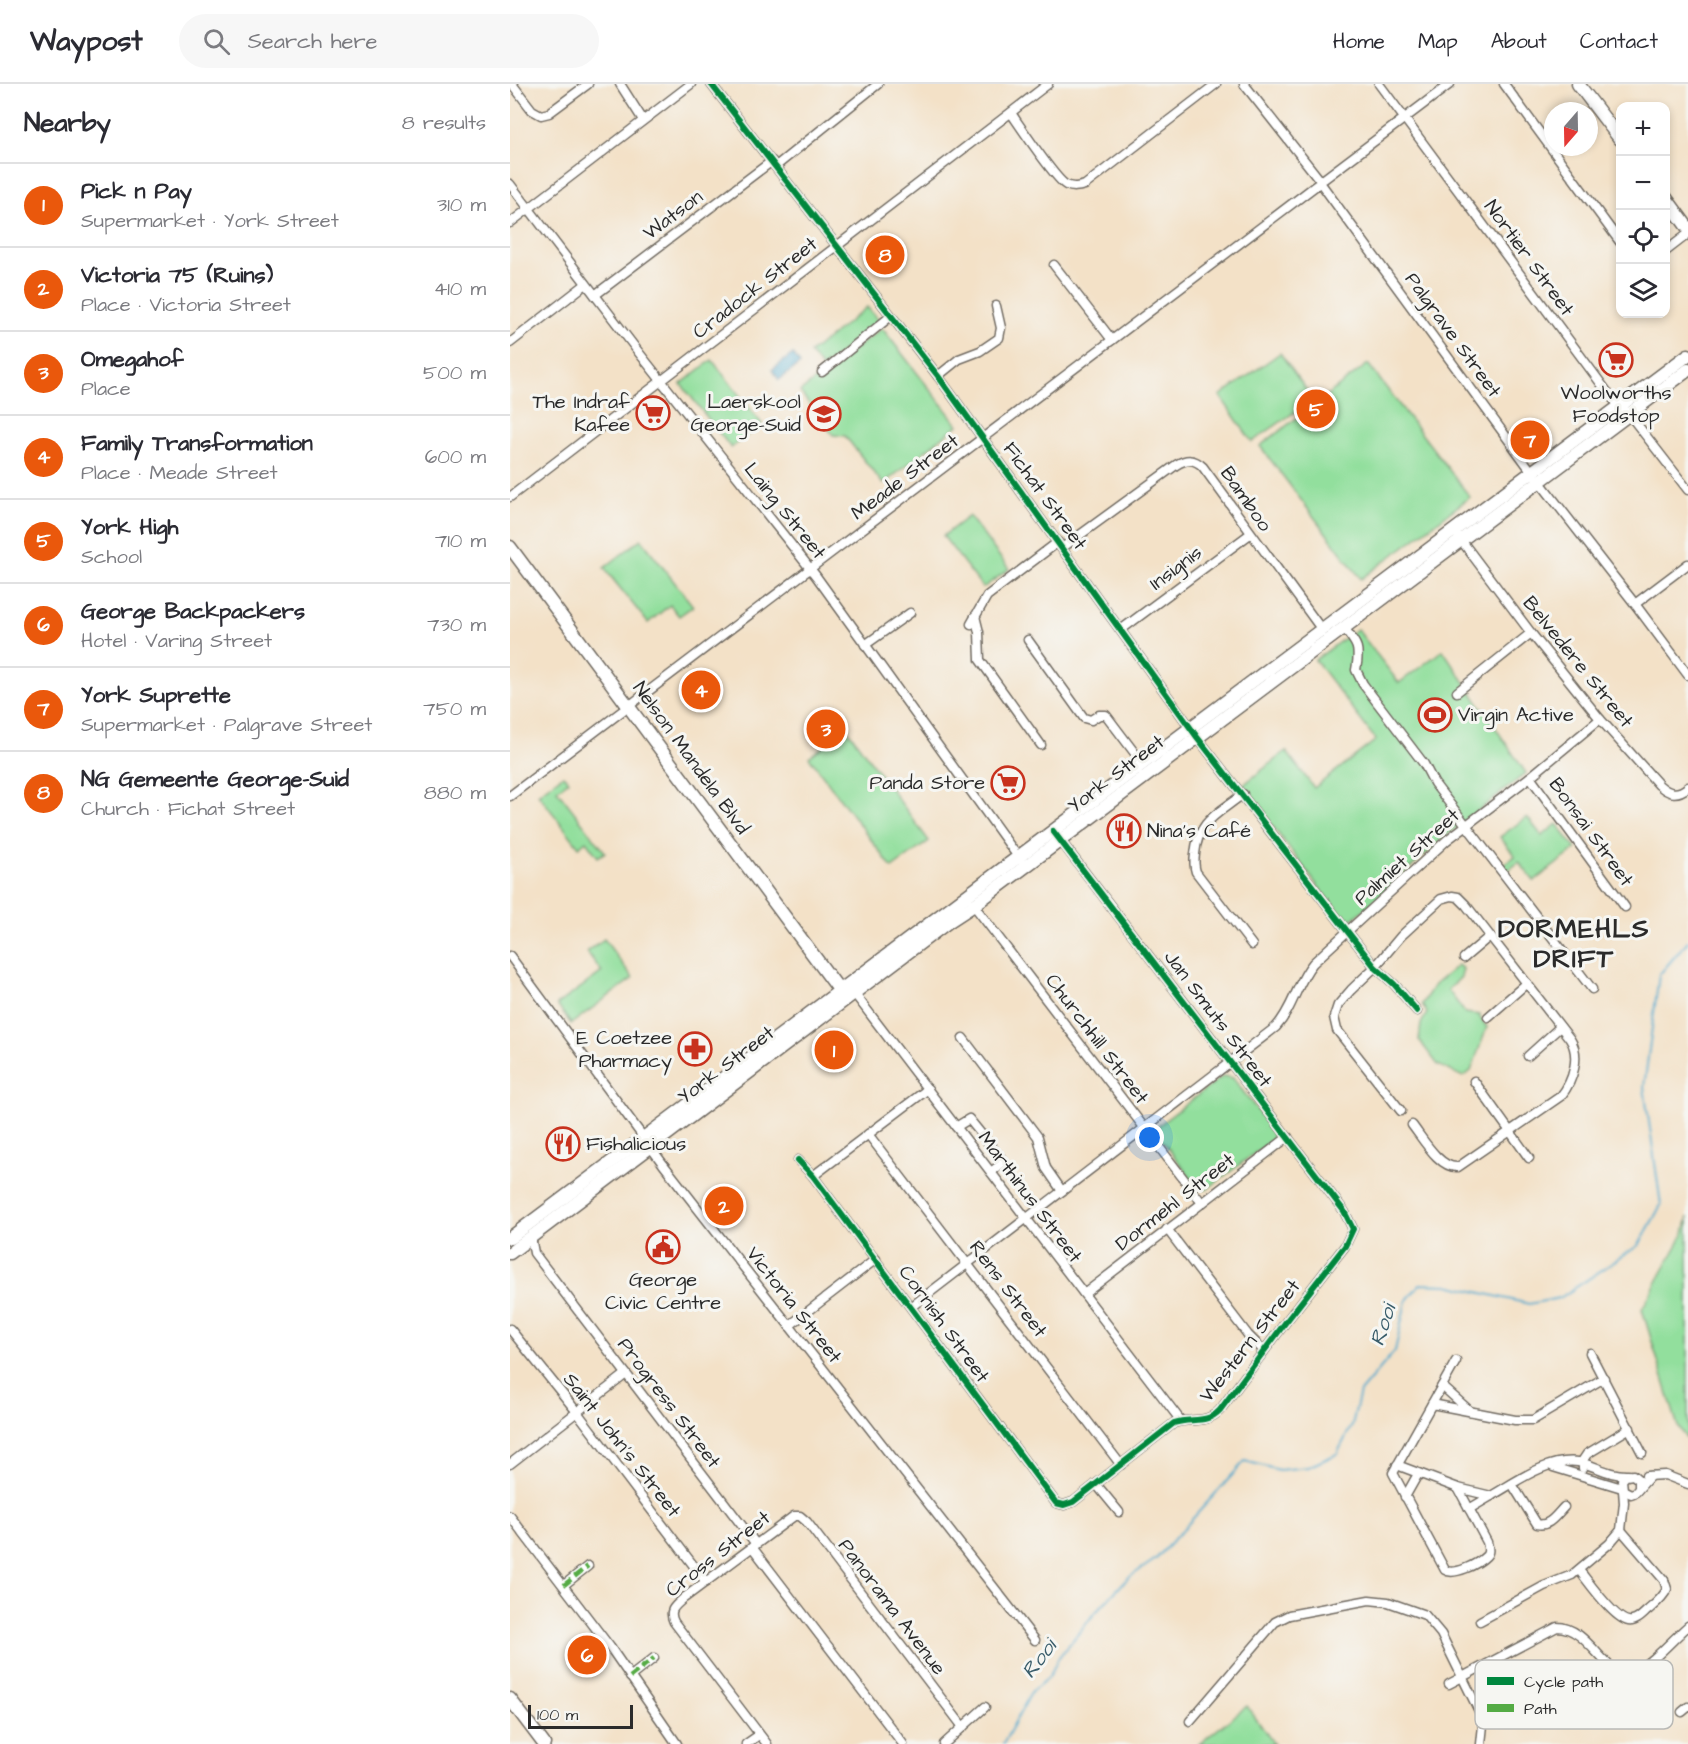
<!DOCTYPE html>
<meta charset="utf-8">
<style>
body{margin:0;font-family:"Architects Daughter",sans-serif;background:#f7f7f7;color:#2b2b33}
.controls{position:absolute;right:18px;top:18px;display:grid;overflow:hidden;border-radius:12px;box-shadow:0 3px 9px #0003}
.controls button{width:54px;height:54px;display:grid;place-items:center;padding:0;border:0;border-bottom:2px solid #e1e1e2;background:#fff;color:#2b2b33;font:30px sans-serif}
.compass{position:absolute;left:1034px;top:18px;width:54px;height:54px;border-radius:50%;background:#fff;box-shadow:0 3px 9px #0003;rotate:200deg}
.scale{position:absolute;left:18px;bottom:15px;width:105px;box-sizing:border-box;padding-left:6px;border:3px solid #2b2b2b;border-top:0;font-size:16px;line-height:21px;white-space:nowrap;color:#2b2b2b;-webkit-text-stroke:4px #f6f6f2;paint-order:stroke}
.you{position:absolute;left:640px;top:1054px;width:21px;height:21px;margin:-15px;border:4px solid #fff;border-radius:50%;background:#1a73e8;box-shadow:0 0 0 9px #1a73e833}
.badge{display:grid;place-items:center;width:39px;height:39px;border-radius:50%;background:#ea580c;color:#fff;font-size:20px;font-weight:700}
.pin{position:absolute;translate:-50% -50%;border:3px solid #fff;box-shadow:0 2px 6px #0006}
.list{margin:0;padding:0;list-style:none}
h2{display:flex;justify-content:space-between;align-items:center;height:78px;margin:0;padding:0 24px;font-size:26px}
h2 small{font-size:20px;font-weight:400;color:#7c7c81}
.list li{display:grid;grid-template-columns:39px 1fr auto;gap:18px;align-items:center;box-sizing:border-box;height:84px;padding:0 24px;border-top:2px solid #e1e1e2}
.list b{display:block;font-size:22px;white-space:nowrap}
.list p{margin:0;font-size:20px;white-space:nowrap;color:#7c7c81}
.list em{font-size:20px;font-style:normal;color:#7c7c81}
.icon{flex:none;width:33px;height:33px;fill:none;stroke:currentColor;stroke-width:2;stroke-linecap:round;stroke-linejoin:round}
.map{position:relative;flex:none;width:1178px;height:1660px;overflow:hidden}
header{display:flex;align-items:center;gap:36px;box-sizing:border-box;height:84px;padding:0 30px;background:#fff;border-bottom:2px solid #e1e1e2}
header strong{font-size:28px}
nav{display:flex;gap:33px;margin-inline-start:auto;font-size:21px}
.search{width:420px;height:54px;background:#f7f7f7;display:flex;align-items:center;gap:15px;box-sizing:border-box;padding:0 21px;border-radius:33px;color:#7c7c81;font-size:22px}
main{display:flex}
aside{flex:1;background:#fff}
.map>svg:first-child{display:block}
.green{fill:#92df9d;stroke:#5e8564;stroke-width:1.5}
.water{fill:#4ea8cc;stroke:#3c6a7c;stroke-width:1.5}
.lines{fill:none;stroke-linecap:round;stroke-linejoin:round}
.stream{stroke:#4ea8cc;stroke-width:2}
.street-casing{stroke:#716b62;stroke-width:11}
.secondary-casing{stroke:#716b62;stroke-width:15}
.street{stroke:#fff;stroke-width:8}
.secondary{stroke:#fff;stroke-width:12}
.quiet{stroke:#54ab44;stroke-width:4.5;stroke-dasharray:9 4.5;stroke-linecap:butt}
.cycleway-casing{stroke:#f6f6f2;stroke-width:10}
.cycleway{stroke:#00873e;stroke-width:6}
.labels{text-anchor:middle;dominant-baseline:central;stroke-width:6;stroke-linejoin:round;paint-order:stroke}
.street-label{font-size:20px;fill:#2b2b2b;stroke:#f6f6f2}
.poi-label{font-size:20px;fill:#2b2b2b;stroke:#f6f6f2;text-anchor:end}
.water-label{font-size:21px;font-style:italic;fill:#395d6b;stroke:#f6f6f2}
.district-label{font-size:26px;font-weight:bold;letter-spacing:1.5px;fill:#2b2b2b;stroke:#f6f6f2}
.key{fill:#f6f6f2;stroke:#b9b9b6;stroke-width:1.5}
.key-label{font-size:16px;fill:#2b2b2b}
</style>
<header>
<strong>Waypost</strong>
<div class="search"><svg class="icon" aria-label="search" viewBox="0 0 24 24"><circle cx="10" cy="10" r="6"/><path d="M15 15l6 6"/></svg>Search here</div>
<nav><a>Home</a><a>Map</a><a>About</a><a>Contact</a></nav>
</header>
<main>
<aside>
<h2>Nearby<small>8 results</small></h2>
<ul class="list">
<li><span class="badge">1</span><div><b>Pick n Pay</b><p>Supermarket · York Street</p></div><em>310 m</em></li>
<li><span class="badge">2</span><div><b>Victoria 75 (Ruins)</b><p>Place · Victoria Street</p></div><em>410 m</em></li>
<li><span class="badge">3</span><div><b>Omegahof</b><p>Place</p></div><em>500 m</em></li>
<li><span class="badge">4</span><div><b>Family Transformation</b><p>Place · Meade Street</p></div><em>600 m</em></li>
<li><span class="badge">5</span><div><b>York High</b><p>School</p></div><em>710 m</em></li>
<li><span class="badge">6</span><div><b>George Backpackers</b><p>Hotel · Varing Street</p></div><em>730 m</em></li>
<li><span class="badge">7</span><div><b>York Suprette</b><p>Supermarket · Palgrave Street</p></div><em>750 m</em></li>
<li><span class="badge">8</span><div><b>NG Gemeente George-Suid</b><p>Church · Fichat Street</p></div><em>880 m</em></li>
</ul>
</aside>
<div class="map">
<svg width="1178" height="1660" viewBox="0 0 1178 1660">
<rect width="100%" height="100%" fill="#f6f6f2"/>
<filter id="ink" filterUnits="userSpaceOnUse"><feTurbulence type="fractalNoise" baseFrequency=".0167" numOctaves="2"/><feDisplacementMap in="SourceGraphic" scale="12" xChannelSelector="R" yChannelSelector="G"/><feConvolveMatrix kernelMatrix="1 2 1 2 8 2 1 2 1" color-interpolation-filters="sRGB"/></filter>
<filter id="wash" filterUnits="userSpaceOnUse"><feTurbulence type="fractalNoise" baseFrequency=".008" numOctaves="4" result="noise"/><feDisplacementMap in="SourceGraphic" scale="24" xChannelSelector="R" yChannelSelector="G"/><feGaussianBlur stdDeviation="1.35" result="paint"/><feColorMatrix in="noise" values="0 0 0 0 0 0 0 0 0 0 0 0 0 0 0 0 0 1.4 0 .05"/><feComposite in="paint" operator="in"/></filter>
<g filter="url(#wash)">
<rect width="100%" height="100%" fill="#f3e1c7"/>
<g class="green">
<path d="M357,223L370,238L312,284L300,269Z"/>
<path d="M372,244L448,341L373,400L335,352L323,351L290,308Z"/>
<path d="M770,269L803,315L742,358L710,312Z"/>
<path d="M202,276L252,340L221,364L171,300Z"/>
<path d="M858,280L960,413L851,495L750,362Z"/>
<path d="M459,432L499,485L473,504L433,452Z"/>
<path d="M131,455L183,522L169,532L160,521L138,539L94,484Z"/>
<path d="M847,545L889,599L933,566L1016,689L935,753L841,837L832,834L732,702L776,667L804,704L866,656L805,576Z"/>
<path d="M337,645L419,757L382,784L299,673Z"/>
<path d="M53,691L59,697L47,706L95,768L88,773L76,757L69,763L28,710Z"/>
<path d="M1017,733L1032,752L1047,740L1066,765L1024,797L1009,778L996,788L992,782L1005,772L990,753Z"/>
<path d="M94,855L123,894L61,940L47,921L92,888L77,868Z"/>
<path d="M948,881L953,885L951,893L938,906L955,929L970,931V934L977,943L961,987L953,993L928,981L909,956L911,940L917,929L912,920L924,901Z"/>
<path d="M713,992L723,994L763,1047L762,1056L696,1106L689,1105L648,1051L649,1041Z"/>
<path d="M1178,1133V1357L1168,1343L1132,1225L1174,1149Z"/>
<path d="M737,1622L764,1660H689Z"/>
</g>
<path class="water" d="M283,270L290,280L269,296L262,286Z"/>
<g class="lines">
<path class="stream" d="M493,1660L522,1607L539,1593L549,1573L584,1530L618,1494L646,1475L735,1377L769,1386L798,1383L827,1370L842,1341L850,1308L885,1267L896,1217L910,1200L938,1201L1019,1220L1050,1214L1129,1161L1151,1121L1134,1003L1149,891L1178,857"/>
</g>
</g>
<g filter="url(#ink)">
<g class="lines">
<defs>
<g id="street">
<path d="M2,0L22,26L31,31L39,29L78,0"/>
<path d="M110,0L133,36"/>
<path d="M201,0L428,292L687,653L865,883L884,900L907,927"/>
<path d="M734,0L809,95"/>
<path d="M869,0L1101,313L1119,330L1178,406"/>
<path d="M994,0L1110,158"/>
<path d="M501,29C510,42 545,95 556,101C563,104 568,103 575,101L706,0"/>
<path d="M266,82L368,0"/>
<path d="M814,95L940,0"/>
<path d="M0,100L130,270L306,492L511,777"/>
<path d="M812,101L1022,388L1125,520L1178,591"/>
<path d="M0,139L181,0"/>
<path d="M1156,167L1178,150"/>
<path d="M544,181L602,256"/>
<path d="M85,211L262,77"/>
<path d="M0,259L76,200"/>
<path d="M312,288L381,232"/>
<path d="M428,292L449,275L470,267L489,254L491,244L486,222"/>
<path d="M0,413L538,0"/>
<path d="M948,452L1021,549L1090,635L1149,701C1159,710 1167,712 1178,703"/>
<path d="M552,464L666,381C676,375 684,374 693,383L812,546"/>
<path d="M1125,520L1178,480"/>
<path d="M465,532L469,548L470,576L531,661"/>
<path d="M461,540L477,512L548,458"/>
<path d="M834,544C848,561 850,564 846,586L853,600L914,680L924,699L956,741L1082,905"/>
<path d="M612,545L740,450"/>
<path d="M518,556L574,634L581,636L589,631H596L633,680"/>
<path d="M355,561L400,529"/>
<path d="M947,608L1021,549"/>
<path d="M1020,693L1115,823"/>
<path d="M733,710C708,730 688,736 685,770C684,777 684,782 686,788L742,861"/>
<path d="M0,712L808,100"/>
<path d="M462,819L692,1119"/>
<path d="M0,872L153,1080L525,1556"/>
<path d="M954,874L980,852"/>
<path d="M344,909L671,1337"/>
<path d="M978,933L1017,899"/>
<path d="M453,954L528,1053L536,1084L552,1107"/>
<path d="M1018,972L1050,943"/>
<path d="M964,997L1019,1074"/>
<path d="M891,1027L827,946L824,933L828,921L841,906L865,883L891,852L931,815L942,812L948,813L956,821L1060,955C1071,972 1063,997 1051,1012L948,1083C930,1085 913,1055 902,1041"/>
<path d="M446,1043L459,1035L494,1078L481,1088"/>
<path d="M358,1050L611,1381"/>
<path d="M288,1076L303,1092L546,1419L554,1421L563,1418L664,1339C681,1333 696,1341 710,1326L775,1239L835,1162L843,1145L834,1127L547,752"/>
<path d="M303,1092L418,1005"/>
<path d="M657,1145L738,1251L754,1267"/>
<path d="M21,1153L24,1169L246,1460"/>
<path d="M574,1210L778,1053"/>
<path d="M401,1223L766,943C783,925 787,898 803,879L937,756L1020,693L1090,635"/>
<path d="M279,1242L366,1175"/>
<path d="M0,1245L67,1328L196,1498"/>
<path d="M1080,1269L1132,1369"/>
<path d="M946,1277L883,1389L935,1486C944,1492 968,1480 976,1472C980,1468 978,1463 977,1458L948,1404"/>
<path d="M932,1302L960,1327"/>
<path d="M922,1320L1005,1336H1023L1094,1294"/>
<path d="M0,1380L116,1290"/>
<path d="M887,1381L948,1404L981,1412C1006,1398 1037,1374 1068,1378C1085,1381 1099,1392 1118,1391"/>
<path d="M1043,1383L1112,1404"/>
<path d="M1073,1384V1376L1077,1370L1120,1344"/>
<path d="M1136,1392L1155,1391L1178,1400"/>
<path d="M586,1400L609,1428"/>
<path d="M1002,1400L1027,1440C1039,1443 1046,1431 1054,1423"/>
<path d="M1129,1403V1396L1123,1391L1116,1392L1112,1396L1113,1406L1121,1410L1126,1408L1140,1392"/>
<path d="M895,1413L908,1390"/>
<path d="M959,1425L981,1412"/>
<path d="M0,1432L100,1563L167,1660"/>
<path d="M242,1463L393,1660"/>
<path d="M1069,1486C1078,1497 1108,1541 1122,1537C1129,1536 1133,1530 1138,1526C1145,1520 1153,1514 1157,1505L1154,1496L1111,1446"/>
<path d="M54,1501L78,1482"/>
<path d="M970,1537L1034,1502L1062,1491L1099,1460L1111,1446L1114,1419L1113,1406"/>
<path d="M120,1593L144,1574"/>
<path d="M939,1600L1047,1543C1081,1543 1098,1601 1124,1588C1144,1578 1161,1557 1178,1542"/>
<path d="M1172,1628L1178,1623"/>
<path d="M680,1637L765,1538L779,1531L859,1516L878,1518L915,1531L931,1550L970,1629L973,1641L971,1660"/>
<path d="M236,1660L249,1651"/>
<path d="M257,1660L164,1538C158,1526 165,1522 174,1514L284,1432H290L297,1438L453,1643"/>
<path d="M434,1660L475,1623"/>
</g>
<g id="secondary">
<path d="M1068,0L1110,55"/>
<path d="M1156,114L1178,144"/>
<path d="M0,463L330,907"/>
<path d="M0,1154L1178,271"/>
<path d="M0,1169L438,838L464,821L1178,286"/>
<path d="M0,1615L34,1660"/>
</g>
</defs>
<use href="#street" class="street-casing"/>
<use href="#secondary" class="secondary-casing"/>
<use href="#street" class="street"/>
<use href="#secondary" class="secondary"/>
<g class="quiet">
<path d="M54,1501L78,1482"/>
<path d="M120,1593L144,1574"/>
</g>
<defs>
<g id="cycleway">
<path d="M201,0L428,292L687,653L865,883L884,900L907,927"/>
<path d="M288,1076L303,1092L546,1419L554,1421L563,1418L664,1339C681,1333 696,1341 710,1326L775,1239L835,1162L843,1145L834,1127L543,747"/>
</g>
</defs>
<use href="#cycleway" class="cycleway-casing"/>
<use href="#cycleway" class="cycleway"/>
</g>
</g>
<defs>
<symbol id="supermarket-ring" viewBox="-11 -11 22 22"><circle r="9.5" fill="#f6f6f2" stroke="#c8321e" stroke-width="1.5"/><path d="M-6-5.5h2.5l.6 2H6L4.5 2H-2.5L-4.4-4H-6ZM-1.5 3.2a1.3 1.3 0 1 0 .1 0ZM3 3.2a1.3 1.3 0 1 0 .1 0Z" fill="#c8321e"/></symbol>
<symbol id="school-ring" viewBox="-11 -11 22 22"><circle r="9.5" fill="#f6f6f2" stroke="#c8321e" stroke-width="1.5"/><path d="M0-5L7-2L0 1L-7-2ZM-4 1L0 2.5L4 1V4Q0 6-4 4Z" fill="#c8321e"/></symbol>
<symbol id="stadium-ring" viewBox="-11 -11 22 22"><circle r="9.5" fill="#f6f6f2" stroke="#c8321e" stroke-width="1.5"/><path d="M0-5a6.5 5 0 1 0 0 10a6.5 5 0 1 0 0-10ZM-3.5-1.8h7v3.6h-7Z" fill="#c8321e"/></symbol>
<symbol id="restaurant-ring" viewBox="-11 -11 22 22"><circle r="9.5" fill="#f6f6f2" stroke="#c8321e" stroke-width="1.5"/><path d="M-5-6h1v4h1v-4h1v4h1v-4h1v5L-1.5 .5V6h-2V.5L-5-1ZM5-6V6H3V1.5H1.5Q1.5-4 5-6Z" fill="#c8321e"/></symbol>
<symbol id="pharmacy-ring" viewBox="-11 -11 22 22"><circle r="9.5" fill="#f6f6f2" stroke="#c8321e" stroke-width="1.5"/><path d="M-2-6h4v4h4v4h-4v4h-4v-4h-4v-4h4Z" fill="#c8321e"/></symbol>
<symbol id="civic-ring" viewBox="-11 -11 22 22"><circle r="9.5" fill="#f6f6f2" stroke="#c8321e" stroke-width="1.5"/><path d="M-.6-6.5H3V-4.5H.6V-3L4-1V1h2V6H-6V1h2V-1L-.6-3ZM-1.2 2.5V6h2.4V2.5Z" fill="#c8321e"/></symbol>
</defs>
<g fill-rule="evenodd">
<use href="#supermarket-ring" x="1087" y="257" width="38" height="38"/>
<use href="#supermarket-ring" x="124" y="310" width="38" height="38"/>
<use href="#school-ring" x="295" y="311" width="38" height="38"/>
<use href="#stadium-ring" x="906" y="612" width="38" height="38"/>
<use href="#supermarket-ring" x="479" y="680" width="38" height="38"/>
<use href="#restaurant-ring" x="595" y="728" width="38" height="38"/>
<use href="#pharmacy-ring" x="166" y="946" width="38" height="38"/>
<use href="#restaurant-ring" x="34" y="1041" width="38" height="38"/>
<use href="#civic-ring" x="134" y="1144" width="38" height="38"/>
</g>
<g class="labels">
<g class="street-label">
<text transform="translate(163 131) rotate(-37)">Watson</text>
<text transform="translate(1019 174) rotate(54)">Nortier Street</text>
<text transform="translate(245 204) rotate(-38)">Cradock Street</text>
<text transform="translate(943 251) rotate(54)">Palgrave Street</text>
<text transform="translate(395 393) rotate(-37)">Meade Street</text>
<text transform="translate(535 412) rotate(54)">Fichat Street</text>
<text transform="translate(736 415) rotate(55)">Bamboo</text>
<text transform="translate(275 427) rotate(51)">Laing Street</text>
<text transform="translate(666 484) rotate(-37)">Insignis</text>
<text transform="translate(1068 578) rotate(51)">Belvedere Street</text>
<text transform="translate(181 674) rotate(54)">Nelson Mandela Blvd</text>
<text transform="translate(606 690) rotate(-37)">York Street</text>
<text transform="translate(1081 748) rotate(54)">Bonsai Street</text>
<text transform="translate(897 773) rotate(-42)">Palmiet Street</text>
<text transform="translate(708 935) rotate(53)">Jan Smuts Street</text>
<text transform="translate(587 955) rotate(53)">Churchhill Street</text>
<text transform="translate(216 981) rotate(-37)">York Street</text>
<text transform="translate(520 1113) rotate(53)">Marthinus Street</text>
<text transform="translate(665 1118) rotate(-38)">Dormehl Street</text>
<text transform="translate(498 1205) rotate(53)">Rens Street</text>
<text transform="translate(284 1221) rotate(52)">Victoria Street</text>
<text transform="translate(434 1240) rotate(54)">Cornish Street</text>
<text transform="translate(740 1257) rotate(-52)">Western Street</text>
<text transform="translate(159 1319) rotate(53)">Progress Street</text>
<text transform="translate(112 1361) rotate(52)">Saint John's Street</text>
<text transform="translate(208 1470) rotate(-38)">Cross Street</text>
<text transform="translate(382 1523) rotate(53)">Panorama Avenue</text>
</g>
<g class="poi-label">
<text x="1106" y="309" text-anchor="middle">Woolworths<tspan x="1106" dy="23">Foodstop</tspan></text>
<text x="120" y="318">The Indraf<tspan x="120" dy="23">Kafee</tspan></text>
<text x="291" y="318">Laerskool<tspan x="291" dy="23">George-Suid</tspan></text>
<text x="948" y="631" text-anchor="start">Virgin Active</text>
<text x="475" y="699">Panda Store</text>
<text x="637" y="747" text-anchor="start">Nina's Café</text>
<text x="162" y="954">E Coetzee<tspan x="162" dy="23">Pharmacy</tspan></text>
<text x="76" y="1060" text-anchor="start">Fishalicious</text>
<text x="153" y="1196" text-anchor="middle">George<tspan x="153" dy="23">Civic Centre</tspan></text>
</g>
<g class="water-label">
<text transform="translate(873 1241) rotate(-72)">Rooi</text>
<text transform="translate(529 1575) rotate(-52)">Rooi</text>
</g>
<g class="district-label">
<text x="1064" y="845">DORMEHLS<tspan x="1064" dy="30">DRIFT</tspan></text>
</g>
</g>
<rect x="965" y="1576" width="198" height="69" rx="9" class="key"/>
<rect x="977" y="1593" width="27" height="8" fill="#00873e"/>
<rect x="977" y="1620" width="27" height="8" fill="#54ab44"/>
<g class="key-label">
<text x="1014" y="1603">Cycle path</text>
<text x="1014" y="1630">Path</text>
</g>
</svg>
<div class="controls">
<button>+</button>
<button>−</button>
<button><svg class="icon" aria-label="locate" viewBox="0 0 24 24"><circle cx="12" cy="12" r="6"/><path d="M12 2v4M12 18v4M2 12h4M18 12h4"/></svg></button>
<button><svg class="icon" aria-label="layers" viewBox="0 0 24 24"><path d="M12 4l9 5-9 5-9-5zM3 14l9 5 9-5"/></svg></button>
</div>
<svg class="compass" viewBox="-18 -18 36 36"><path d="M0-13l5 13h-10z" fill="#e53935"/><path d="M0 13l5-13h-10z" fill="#7c7c81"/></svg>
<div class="scale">100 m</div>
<div class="you"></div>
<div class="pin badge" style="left:324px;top:966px">1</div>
<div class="pin badge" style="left:214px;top:1122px">2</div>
<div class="pin badge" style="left:316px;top:645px">3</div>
<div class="pin badge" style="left:191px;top:606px">4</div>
<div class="pin badge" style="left:806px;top:325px">5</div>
<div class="pin badge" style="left:77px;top:1571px">6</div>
<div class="pin badge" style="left:1020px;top:356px">7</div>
<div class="pin badge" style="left:375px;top:171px">8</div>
</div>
</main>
